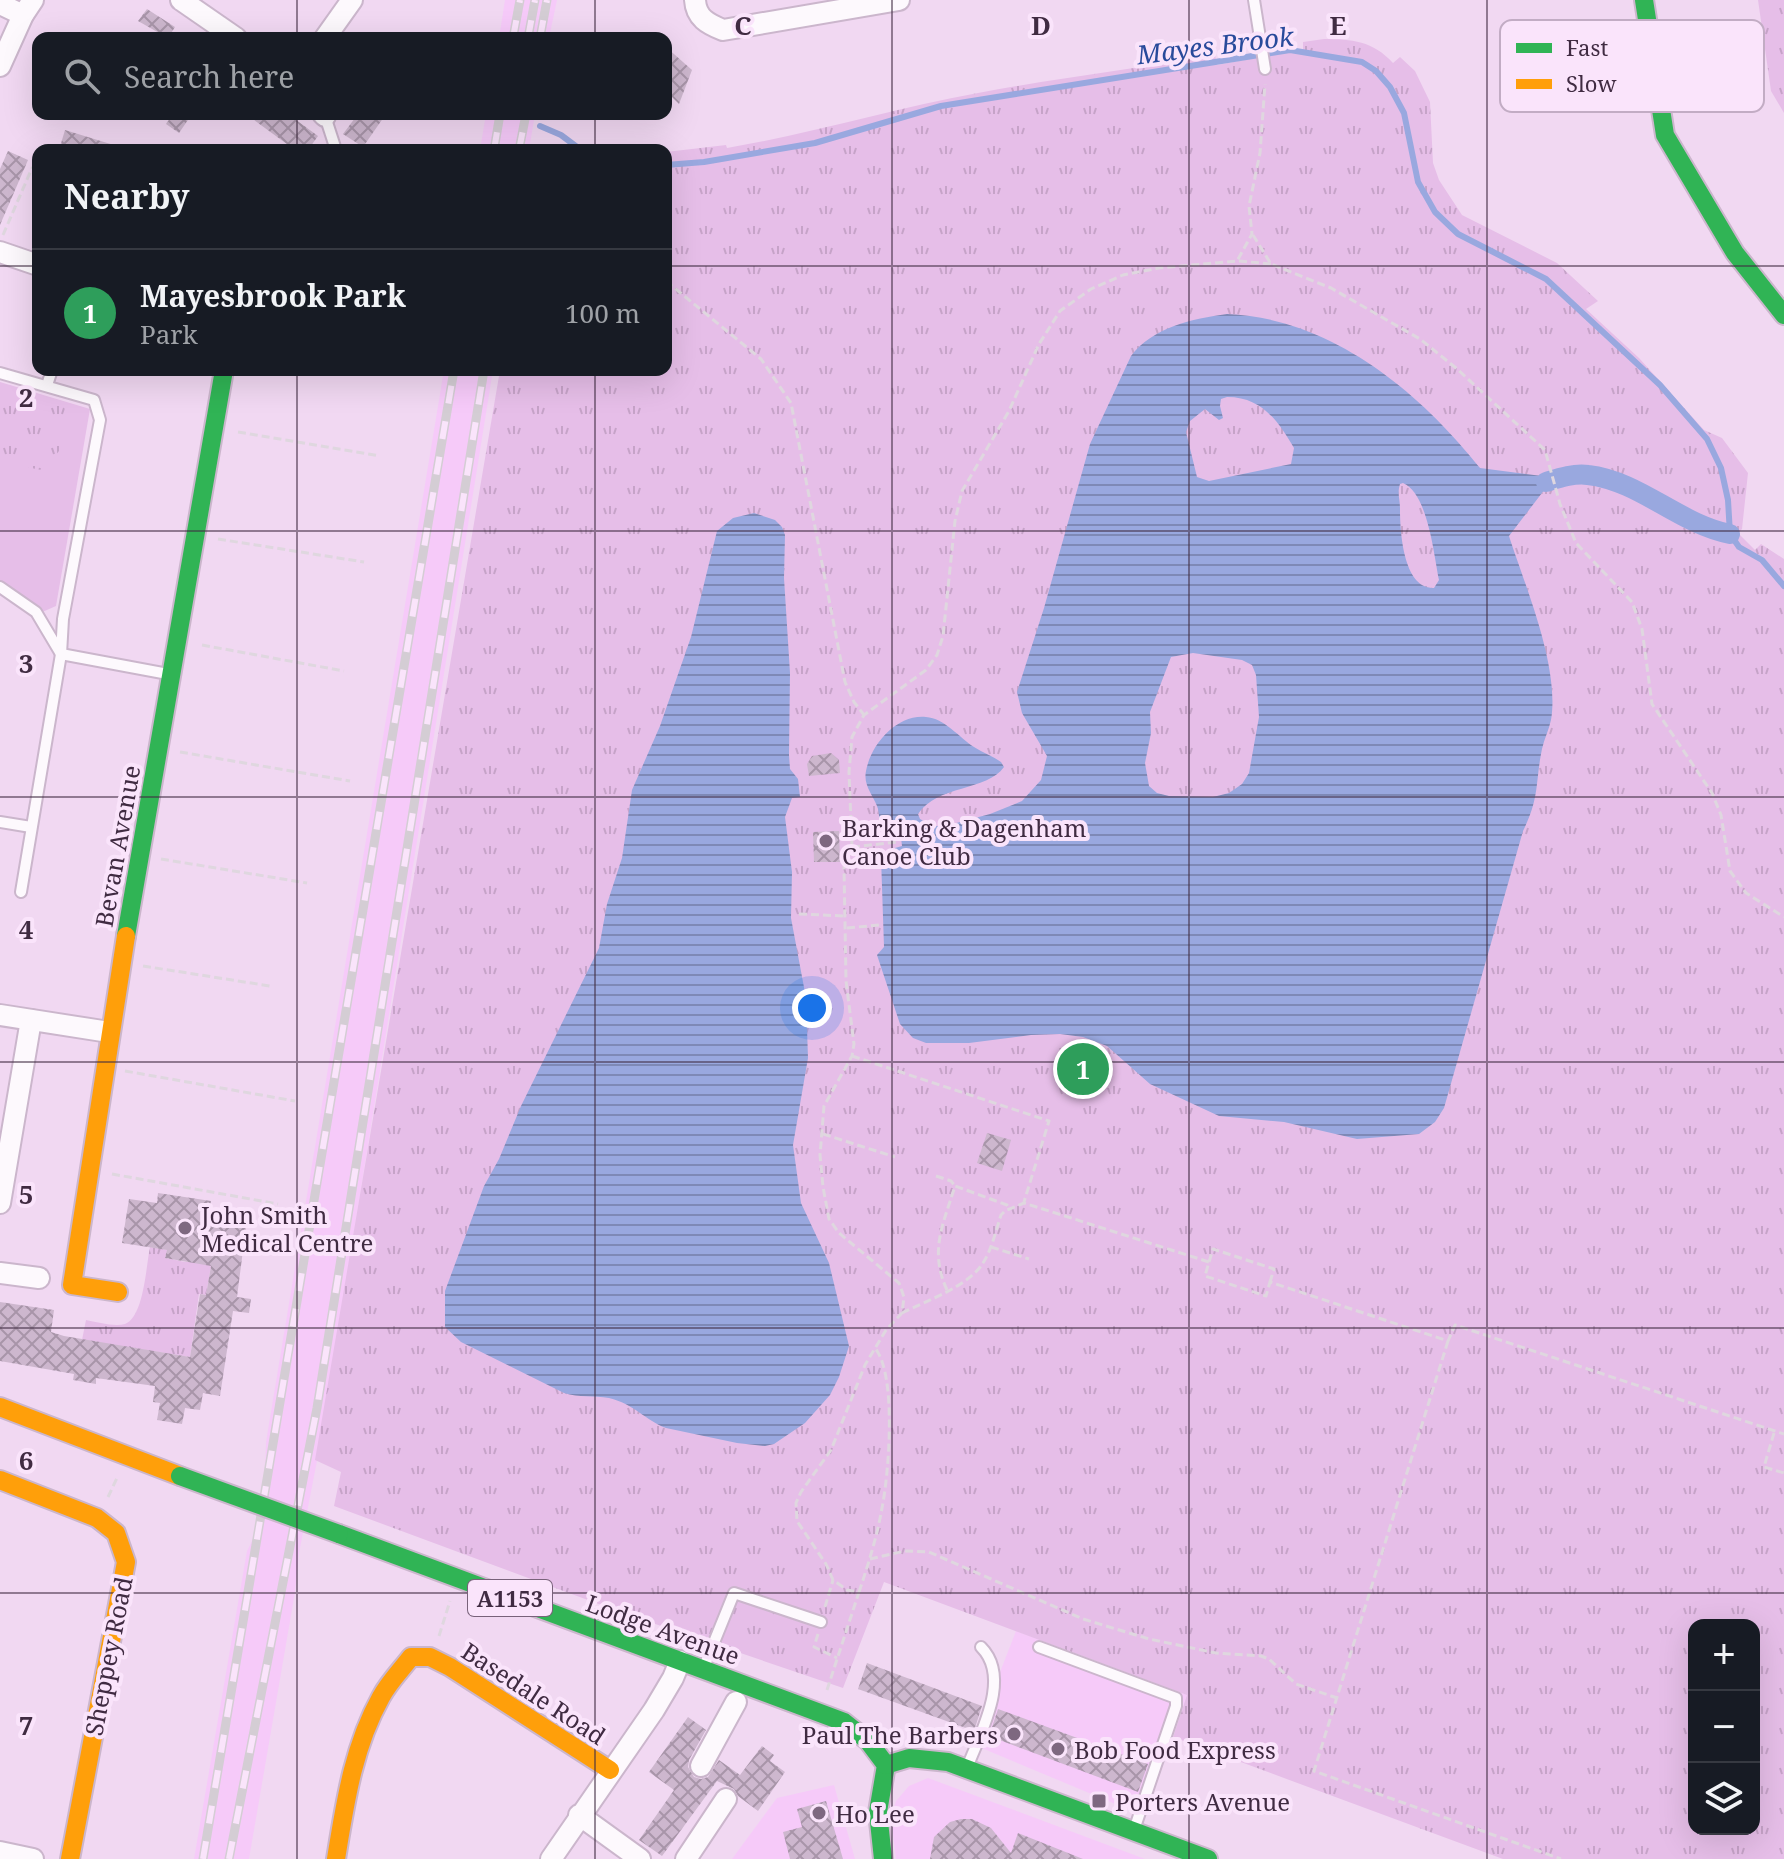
<!DOCTYPE html>
<meta charset="utf-8">
<style>
body{margin:0;font-family:"Noto Serif",serif;background:#20242c;color:#f1f3f6}
.controls{position:absolute;right:24px;bottom:24px;display:grid;overflow:hidden;border-radius:16px;box-shadow:0 8px 32px #0002}
.controls button{width:72px;height:72px;display:grid;place-items:center;padding:0;border:0;border-bottom:2px solid #363941;background:#171b24;color:#f1f3f6;font:40px sans-serif}
.you{position:absolute;left:812px;top:1008px;width:28px;height:28px;margin:-20px;border:6px solid #fff;border-radius:50%;background:#1a73e8;box-shadow:0 0 0 12px #1a73e833}
.badge{display:grid;place-items:center;width:52px;height:52px;border-radius:50%;background:#d93025;color:#fff;font-size:26px;font-weight:700}
.pin{position:absolute;translate:-50% -50%;border:4px solid #fff;box-shadow:0 2px 8px #0006}
.list{margin:0;padding:0;list-style:none}
h2{display:flex;justify-content:space-between;align-items:center;height:104px;margin:0;padding:0 32px;font-size:34px}
h2 small{font-size:26px;font-weight:400;color:#9ea1a6}
.list li{display:grid;grid-template-columns:52px 1fr auto;gap:24px;align-items:center;box-sizing:border-box;height:128px;padding:0 32px;border-top:2px solid #363941}
.list b{display:block;font-size:30px;white-space:nowrap}
.list p{margin:0;font-size:26px;white-space:nowrap;color:#9ea1a6}
.list em{font-size:26px;font-style:normal;color:#9ea1a6}
.icon{flex:none;width:44px;height:44px;fill:none;stroke:currentColor;stroke-width:2;stroke-linecap:round;stroke-linejoin:round}
.map{position:relative;flex:none;width:1784px;height:1859px;overflow:hidden}
.search{position:absolute;background:#171b24;box-shadow:0 8px 32px #0002;left:32px;top:32px;width:640px;height:88px;display:flex;align-items:center;gap:20px;box-sizing:border-box;padding:0 28px;border-radius:16px;color:#9ea1a6;font-size:30px}
.panel{position:absolute;background:#171b24;box-shadow:0 8px 32px #0002;left:32px;top:144px;width:640px;height:232px;border-radius:16px}
.map>svg:first-child{display:block}
.built{fill:#f6caf9}
.grass{fill:#e6bee8}
.park{fill:url(#park-tufts);fill-rule:evenodd}
.water{fill:url(#water-rules);fill-rule:evenodd}
.lines{fill:none;stroke-linecap:round;stroke-linejoin:round}
.stream{stroke:#99a8df;stroke-width:6}
.canal{stroke:#99a8df;stroke-width:20}
.building{fill:url(#building-cross-hatch)}
.lane-casing{stroke:#cbb6cc;stroke-width:14}
.street-casing{stroke:#cbb6cc;stroke-width:24}
.fast-casing{stroke:#cbb6cc;stroke-width:22}
.slow-casing{stroke:#cbb6cc;stroke-width:22}
.path{stroke:#dfd7df;stroke-width:3;stroke-dasharray:8 4;stroke-linecap:butt}
.lane{stroke:#fdf9fd;stroke-width:10}
.street{stroke:#fdf9fd;stroke-width:20}
.fast{stroke:#30b455;stroke-width:18}
.slow{stroke:#ff9f0a;stroke-width:18}
.rail-casing{stroke:#d4cdd4;stroke-width:9}
.rail{stroke:#fae4fb;stroke-width:6;stroke-dasharray:18;stroke-linecap:butt}
.fast-bridge-casing{stroke:#cbb6cc;stroke-width:22;stroke-linecap:butt}
.fast-bridge{stroke:#30b455;stroke-width:18}
.grid{fill:none;stroke:#402b42;stroke-width:2;stroke-opacity:0.55}
.poi-dot{fill:#7e6880;stroke:#fae4fb;stroke-width:3}
.labels{text-anchor:middle;dominant-baseline:central;stroke-width:8;stroke-linejoin:round;paint-order:stroke}
.shield{fill:#fae4fb;stroke:#78627a;stroke-width:2}
.shield-label{font-size:22px;font-weight:bold;fill:#402b42}
.poi-label{font-size:24px;fill:#402b42;stroke:#fae4fb;text-anchor:start}
.street-label{font-size:24px;fill:#402b42;stroke:#fae4fb}
.water-label{font-size:26px;font-style:italic;fill:#284a9b;stroke:#fae4fb}
.key{fill:#fae4fb;stroke:#c2acc4;stroke-width:2}
.key-label{font-size:22px;fill:#402b42}
.grid-label{font-size:26px;text-anchor:middle;font-weight:bold;fill:#402b42;stroke:#fae4fb;stroke-width:8;stroke-linejoin:round;paint-order:stroke}
</style>
<div class="map">
<svg width="1784" height="1859" viewBox="0 0 1784 1859">
<defs>
<pattern id="park-tufts" width="24" height="20" patternUnits="userSpaceOnUse" patternTransform="scale(2)"><rect width="24" height="20" fill="#e6bee8"/><path d="M3 7l-1-3M5 7V3M7 7l1-3M15 17l-1-3M17 17v-4M19 17l1-3" fill="none" stroke="#c6a3c8"/></pattern>
<pattern id="water-rules" width="6" height="5" patternUnits="userSpaceOnUse" patternTransform="scale(2)"><rect width="6" height="5" fill="#99a8df"/><path d="M0 2.5h6" fill="none" stroke="#7e89b6"/></pattern>
<pattern id="building-cross-hatch" width="8" height="8" patternUnits="userSpaceOnUse" patternTransform="scale(2)"><rect width="8" height="8" fill="#cdb7ce"/><path d="M0 0l8 8M0 8l8-8" fill="none" stroke="#a895a9"/></pattern>
</defs>
<rect width="100%" height="100%" fill="#f1d8f2"/>
<g class="built">
<path d="M505,0H557L549,38H499Z"/>
<path d="M486,114H535L529,150H480Z"/>
<path d="M444,370H493L317,1461L299,1553L295,1592L249,1859H194L247,1551L253,1539L265,1475L266,1442Z"/>
<path d="M1016,1631L1187,1695L1144,1816L972,1744Z"/>
<path d="M928,1778L1145,1859H896L891,1817L896,1801L909,1786Z"/>
<path d="M834,1785L855,1859H732L777,1798Z"/>
</g>
<path class="grass" d="M0,382L90,409L56,606L40,613L0,584Z"/>
<g class="park">
<path d="M1758,0H1784V113L1771,91Z"/>
<path d="M1324,39C1352,39 1373,41 1393,63L1400,57L1415,71L1430,102L1433,163L1439,180L1462,215L1557,263L1598,301L1586,309L1639,358L1704,430L1722,438L1748,473L1742,529L1738,533L1755,550L1761,544L1784,559V1859H1503L1173,1737L1187,1695L884,1582L843,1688L623,1613L334,1506L341,1472L315,1460L500,370H666V152L726,145L727,148C811,134 894,108 978,93C1057,78 1136,69 1215,55L1217,65L1303,49V42ZM1694,1625H1754V1829H1694Z"/>
<path d="M29,398L64,407C76,436 61,451 41,470L12,464L0,452V411L8,400Z"/>
<path d="M150,1247L167,1250L166,1258L185,1262L212,1260L206,1295L199,1294L190,1357L82,1340L86,1320C97,1322 114,1327 125,1324C144,1317 146,1266 150,1247Z"/>
</g>
<g class="water">
<path d="M1227,314C1330,318 1418,390 1480,468L1542,476L1546,482L1545,489L1509,536C1525,586 1560,667 1551,720C1549,730 1544,739 1542,749C1535,783 1540,797 1523,831L1444,1108L1435,1122L1419,1134L1357,1139L1284,1122L1219,1116L1150,1084L1107,1046L1083,1037L1060,1034L1031,1035L969,1043H926L913,1038L900,1024L877,955L884,947L881,857L895,856V848L902,846L900,829L880,831C879,824 880,813 877,806C873,795 863,785 866,771C871,744 897,714 926,717C944,718 960,738 974,747C983,753 993,756 1001,762L1004,767C987,791 937,785 918,814L920,819L933,826H945L990,814L1022,801L1041,780L1047,756L1022,713L1017,692L1044,608L1090,444L1131,356C1153,327 1192,319 1227,314ZM1227,397C1262,397 1278,421 1294,448L1291,464L1209,481L1197,477L1186,432L1190,421L1205,409L1219,420L1223,418L1220,406L1221,399ZM1403,483C1428,493 1434,556 1439,580L1434,588C1403,589 1400,531 1400,508C1400,499 1397,494 1400,484ZM1193,653L1242,660L1252,665L1256,675L1259,717L1249,773L1242,784L1229,793L1213,797L1169,796L1157,793L1149,786L1145,763L1151,733L1150,712L1171,657Z"/>
<path d="M754,513L775,520L782,527L785,535L784,578L790,673L789,755L790,769L798,779L800,797L792,798L785,817L792,872L791,918L806,998L808,1058L793,1145L801,1203L829,1263L849,1346L839,1377L830,1395L805,1423L774,1444L765,1446L737,1443L666,1428C645,1420 634,1404 609,1398C594,1395 579,1398 564,1393L461,1342L445,1327V1291L484,1186L499,1159L521,1106L599,948L607,904L622,858L632,790L660,726L691,637L717,531L733,518Z"/>
</g>
<g class="lines">
<g class="stream">
<path d="M540,126L561,135L581,150"/>
<path d="M666,165L704,162L815,143L941,106L1290,50L1362,62L1376,71L1390,87L1404,113L1418,182L1435,212L1458,234L1546,279L1660,385L1707,439L1721,468L1728,500L1730,534L1739,547L1762,560L1784,586"/>
</g>
<path class="canal" d="M1546,482C1559,478 1574,473 1588,475C1640,481 1679,524 1730,534"/>
</g>
<g class="building">
<path d="M147,9L175,27L168,38L138,21Z"/>
<path d="M666,47L692,70L679,104L666,91Z"/>
<path d="M173,114H192L179,133L166,124Z"/>
<path d="M246,114H288L318,136L308,150H295Z"/>
<path d="M358,114H386L363,147L343,134Z"/>
<path d="M65,130L117,146L116,150H59Z"/>
<path d="M8,151L28,160L0,225V169Z"/>
<path d="M831,753L839,760L840,773L809,776L807,764L812,756Z"/>
<path d="M839,831L840,862H814L813,832Z"/>
<path d="M987,1133L1011,1140L1002,1171L977,1163Z"/>
<path d="M158,1193L211,1201L209,1213L247,1219L237,1297L251,1299L249,1313L233,1311L220,1396L203,1393L200,1410L185,1408L182,1424L157,1420L160,1403L153,1402L155,1386L96,1378V1384L73,1380L74,1374L0,1361V1302L54,1310L51,1332L64,1336L190,1357L200,1294L206,1295L211,1266L165,1258L167,1250L122,1243L129,1199L157,1203Z"/>
<path d="M867,1663L982,1706L974,1731L858,1689Z"/>
<path d="M998,1709L1148,1764L1138,1792L989,1736Z"/>
<path d="M688,1717L706,1730L689,1760L688,1767L694,1777L701,1779L708,1777L719,1760L740,1775L762,1746L774,1755L770,1761L785,1772L758,1811L738,1796L734,1789L717,1781L662,1856L639,1840L674,1790L649,1772Z"/>
<path d="M826,1801L843,1859H790L783,1832L802,1827L797,1809Z"/>
<path d="M961,1819H972L991,1828L1011,1853L1018,1833L1083,1859H930L934,1837L950,1822Z"/>
</g>
<g class="lines">
<defs>
<g id="lane">
<path d="M1254,0L1265,69"/>
<path d="M325,116L336,150"/>
<path d="M0,373L94,400L100,420L63,619L61,654L21,892"/>
<path d="M47,385L52,370"/>
<path d="M0,587L36,612L61,654L168,674"/>
<path d="M0,822L31,827"/>
<path d="M1039,1647L1176,1698V1706L1134,1830"/>
<path d="M704,1667L734,1593L821,1622"/>
<path d="M967,1768C980,1733 1012,1678 981,1647"/>
</g>
<g id="street">
<path d="M181,0L236,38"/>
<path d="M695,0C696,18 708,24 723,30L899,0"/>
<path d="M0,4L23,15"/>
<path d="M325,38L352,0"/>
<path d="M0,66L23,15L33,0"/>
<path d="M323,114L325,116"/>
<path d="M0,252L38,265"/>
<path d="M0,1015L109,1032"/>
<path d="M0,1203L31,1020"/>
<path d="M0,1273L39,1278"/>
<path d="M701,1766L736,1702"/>
<path d="M579,1815L640,1859"/>
<path d="M0,1852L33,1859"/>
<path d="M551,1859L654,1710L673,1678L680,1661"/>
<path d="M686,1859L726,1799"/>
</g>
<g id="fast">
<path d="M1644,0L1665,135L1735,253L1784,315"/>
<path d="M126,936L224,370"/>
<path d="M339,1534L844,1722L868,1741L886,1765L878,1812L883,1859"/>
<path d="M886,1765L909,1758L948,1762L1208,1859"/>
</g>
<g id="slow">
<path d="M118,1292L72,1285L126,936"/>
<path d="M0,1407L180,1476"/>
<path d="M0,1480L97,1518L116,1533L126,1562L70,1859"/>
<path d="M336,1859C345,1804 353,1747 381,1697C389,1682 401,1670 411,1657H430L450,1667L610,1770"/>
</g>
</defs>
<use href="#lane" class="lane-casing"/>
<use href="#street" class="street-casing"/>
<use href="#fast" class="fast-casing"/>
<use href="#slow" class="slow-casing"/>
<g class="path">
<path d="M3,235L32,168L38,166"/>
<path d="M1253,235L1271,264L1331,288L1420,339L1456,368L1545,450L1560,504L1576,543L1632,602L1642,629L1652,704L1712,793L1721,815L1730,871L1746,893L1784,917"/>
<path d="M1239,261L1271,264"/>
<path d="M666,281L761,359L791,403L845,682L854,702L864,715"/>
<path d="M238,432L380,456"/>
<path d="M218,539L364,562"/>
<path d="M202,645L344,671"/>
<path d="M180,752L350,781"/>
<path d="M852,847L898,842"/>
<path d="M161,859L307,883"/>
<path d="M799,914L845,916"/>
<path d="M847,928L879,925"/>
<path d="M143,966L270,986"/>
<path d="M852,1056L1049,1121L1024,1202"/>
<path d="M125,1071L295,1101"/>
<path d="M823,1134L895,1157"/>
<path d="M112,1174L278,1204"/>
<path d="M936,1176L951,1181L955,1186"/>
<path d="M991,1247L1029,1259"/>
<path d="M1209,1262L1213,1249L1274,1269L1270,1282"/>
<path d="M947,1290C929,1251 943,1225 955,1186L1007,1205L1009,1208"/>
<path d="M902,1313C926,1301 969,1286 983,1263C992,1249 996,1230 1001,1215L1005,1211L1024,1203L1209,1262L1205,1276L1266,1296L1270,1282L1448,1341L1455,1325L1784,1434"/>
<path d="M1448,1341L1314,1771L1561,1859"/>
<path d="M1774,1433L1764,1467L1784,1473"/>
<path d="M108,1497L117,1478"/>
<path d="M870,1559L905,1551L929,1552L1083,1619L1149,1639L1216,1653L1261,1656L1269,1659L1296,1684L1337,1698"/>
<path d="M859,1592C868,1565 877,1537 882,1508C889,1473 897,1375 875,1348"/>
<path d="M825,1607L833,1580"/>
<path d="M818,1634L814,1647L837,1658"/>
<path d="M439,1636L450,1601"/>
<path d="M827,1690L859,1592L847,1590L833,1580L826,1564L797,1521L796,1503L801,1492L831,1450L865,1365L886,1330L902,1313L904,1297L899,1283L839,1233L829,1219L823,1187L820,1155L824,1106L852,1056L854,1044L846,981L844,867L852,847L849,772L852,737L864,715L926,670L937,655L943,636L955,521L962,491L1009,411L1039,344L1060,311L1091,289L1123,275L1159,268L1237,261L1252,234L1249,206L1260,153L1265,84"/>
</g>
<use href="#lane" class="lane"/>
<use href="#street" class="street"/>
<use href="#fast" class="fast"/>
<use href="#slow" class="slow"/>
<defs>
<g id="rail">
<path d="M513,38L520,0"/>
<path d="M528,38L535,0"/>
<path d="M540,38L547,0"/>
<path d="M494,150L500,114"/>
<path d="M519,150L526,114"/>
<path d="M203,1859L454,370"/>
<path d="M229,1859L317,1408L484,370"/>
</g>
</defs>
<use href="#rail" class="rail-casing"/>
<use href="#rail" class="rail"/>
<defs>
<path id="fast-bridge" d="M180,1476L339,1534"/>
</defs>
<use href="#fast-bridge" class="fast-bridge-casing"/>
<use href="#fast-bridge" class="fast-bridge"/>
</g>
<path class="grid" d="M297,0V38M595,0V38M892,0V1859M1189,0V1859M1487,0V1859M297,114V150M595,114V150M0,266H38M666,266H1784M297,370V1859M595,370V1859M0,531H1784M0,797H1784M0,1062H1784M0,1328H1784M0,1593H1784"/>
<g class="poi-dot">
<circle cx="826" cy="841" r="8"/>
<circle cx="185" cy="1228" r="8"/>
<circle cx="1014" cy="1734" r="8"/>
<circle cx="1058" cy="1749" r="8"/>
<rect x="1091" y="1793" width="16" height="16" rx="4"/>
<circle cx="819" cy="1813" r="8"/>
</g>
<g class="labels">
<rect class="shield" x="468" y="1580" width="84" height="36" rx="6"/>
<g class="shield-label">
<text x="510" y="1598">A1153</text>
</g>
<g class="poi-label">
<text x="842" y="827">Barking &amp; Dagenham<tspan x="842" dy="28">Canoe Club</tspan></text>
<text x="201" y="1214">John Smith<tspan x="201" dy="28">Medical Centre</tspan></text>
<text x="998" y="1734" text-anchor="end">Paul The Barbers</text>
<text x="1074" y="1749">Bob Food Express</text>
<text x="1115" y="1801">Porters Avenue</text>
<text x="835" y="1813">Ho Lee</text>
</g>
<g class="street-label">
<text transform="translate(117 846) rotate(-80)">Bevan Avenue</text>
<text transform="translate(663 1629) rotate(20)">Lodge Avenue</text>
<text transform="translate(108 1656) rotate(-79)">Sheppey Road</text>
<text transform="translate(534 1693) rotate(33)">Basedale Road</text>
</g>
<g class="water-label">
<text transform="translate(1215 45) rotate(-7)">Mayes Brook</text>
</g>
</g>
<rect x="1500" y="20" width="264" height="92" rx="12" class="key"/>
<rect x="1516" y="43" width="36" height="10" fill="#30b455"/>
<rect x="1516" y="79" width="36" height="10" fill="#ff9f0a"/>
<g class="key-label">
<text x="1566" y="56">Fast</text>
<text x="1566" y="92">Slow</text>
</g>
<g class="grid-label">
<text x="743" y="35">C</text>
<text x="1041" y="35">D</text>
<text x="1338" y="35">E</text>
<text x="26" y="407">2</text>
<text x="26" y="673">3</text>
<text x="26" y="939">4</text>
<text x="26" y="1204">5</text>
<text x="26" y="1470">6</text>
<text x="26" y="1735">7</text>
</g>
</svg>
<div class="controls">
<button>+</button>
<button>−</button>
<button><svg class="icon" aria-label="layers" viewBox="0 0 24 24"><path d="M12 4l9 5-9 5-9-5zM3 14l9 5 9-5"/></svg></button>
</div>
<div class="you"></div>
<div class="pin badge" style="left:1083px;top:1069px;background:#2e9e5b">1</div>
<div class="search"><svg class="icon" aria-label="search" viewBox="0 0 24 24"><circle cx="10" cy="10" r="6"/><path d="M15 15l6 6"/></svg>Search here</div>
<section class="panel">
<h2>Nearby<small></small></h2>
<ul class="list">
<li><span class="badge" style="background:#2e9e5b">1</span><div><b>Mayesbrook Park</b><p>Park</p></div><em>100 m</em></li>
</ul>
</section>
</div>
